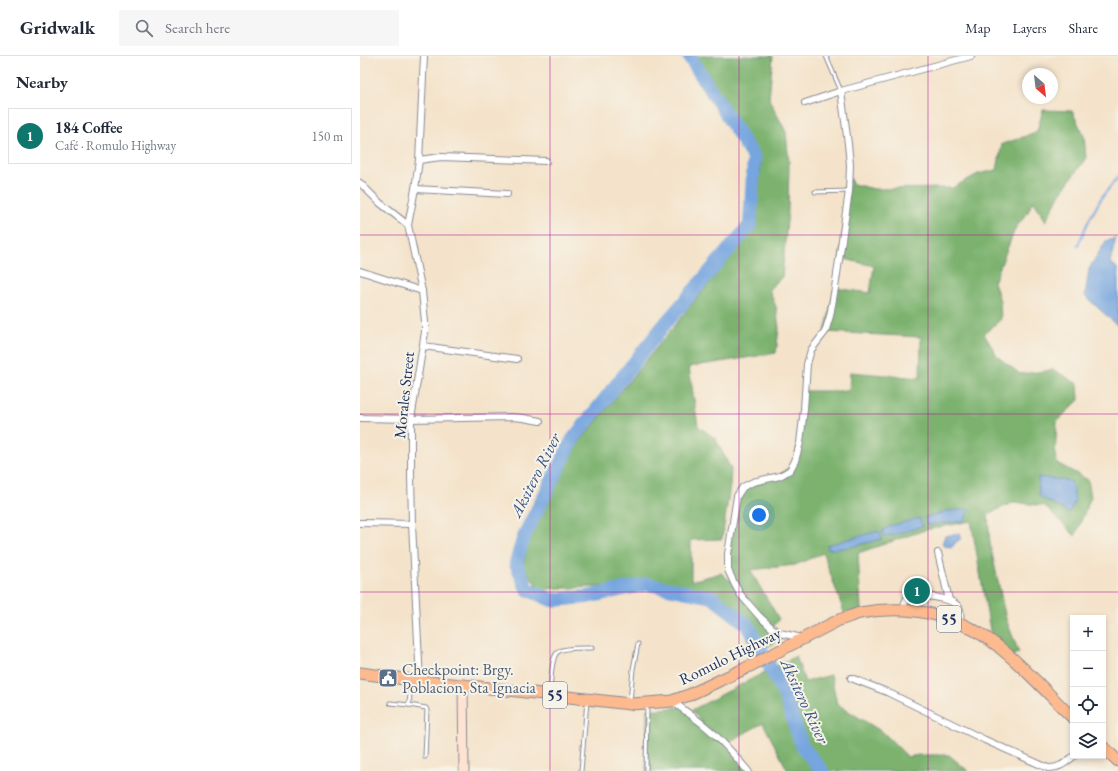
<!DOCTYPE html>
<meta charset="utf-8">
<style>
body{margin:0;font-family:"EB Garamond",serif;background:#f6f6f7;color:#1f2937}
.controls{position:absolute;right:12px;bottom:12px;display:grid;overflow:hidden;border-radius:0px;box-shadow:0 2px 6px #0003}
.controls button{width:36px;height:36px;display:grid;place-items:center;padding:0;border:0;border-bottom:1px solid #e0e1e3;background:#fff;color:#1f2937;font:20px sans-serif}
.compass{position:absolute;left:662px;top:12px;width:36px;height:36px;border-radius:50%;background:#fff;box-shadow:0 2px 6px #0003;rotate:152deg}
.you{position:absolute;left:399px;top:459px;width:14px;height:14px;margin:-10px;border:3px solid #fff;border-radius:50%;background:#1a73e8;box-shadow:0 0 0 6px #1a73e833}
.badge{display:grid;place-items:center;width:26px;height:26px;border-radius:50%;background:#0f766e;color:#fff;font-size:13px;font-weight:700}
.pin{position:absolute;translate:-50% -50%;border:2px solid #fff;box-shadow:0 1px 4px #0006}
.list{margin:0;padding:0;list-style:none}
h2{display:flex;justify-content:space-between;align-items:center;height:52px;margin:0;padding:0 16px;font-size:17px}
h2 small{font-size:13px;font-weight:400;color:#747a83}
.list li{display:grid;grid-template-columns:26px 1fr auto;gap:12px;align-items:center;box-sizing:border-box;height:56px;margin:0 8px 8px;padding:0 8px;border:1px solid #e0e1e3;border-radius:0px}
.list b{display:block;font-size:15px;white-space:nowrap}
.list p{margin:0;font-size:13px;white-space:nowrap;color:#747a83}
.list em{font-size:13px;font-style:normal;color:#747a83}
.icon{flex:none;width:22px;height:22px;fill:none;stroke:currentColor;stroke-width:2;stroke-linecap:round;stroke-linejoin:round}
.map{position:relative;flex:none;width:758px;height:715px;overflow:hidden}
header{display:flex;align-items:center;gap:24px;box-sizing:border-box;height:56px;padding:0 20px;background:#fff;border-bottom:1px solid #e0e1e3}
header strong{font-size:19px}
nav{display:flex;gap:22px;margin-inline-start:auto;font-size:14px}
.search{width:280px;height:36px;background:#f6f6f7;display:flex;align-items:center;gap:10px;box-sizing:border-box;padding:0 14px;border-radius:0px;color:#747a83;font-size:15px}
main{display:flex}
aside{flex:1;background:#fff}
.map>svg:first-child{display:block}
.forest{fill:#7bb26e;stroke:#4b7066}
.water{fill:#76a5df;stroke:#486a9e}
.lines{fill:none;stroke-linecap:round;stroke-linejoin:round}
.stream{stroke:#76a5df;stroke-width:2.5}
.river{stroke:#76a5df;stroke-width:14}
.lane-casing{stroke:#888994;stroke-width:5}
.street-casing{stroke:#888994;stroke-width:8}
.secondary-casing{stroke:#888994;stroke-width:11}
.highway-casing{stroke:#888994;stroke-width:13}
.lane{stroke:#fff;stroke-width:3}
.street{stroke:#fff;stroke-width:6}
.secondary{stroke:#fee3d2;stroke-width:9}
.highway{stroke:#fcba8e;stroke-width:11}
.grid{fill:none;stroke:#b5179e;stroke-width:1;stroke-opacity:0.55}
.labels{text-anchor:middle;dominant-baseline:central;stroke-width:4;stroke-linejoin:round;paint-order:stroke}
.shield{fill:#f7f3e8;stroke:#5d6a87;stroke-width:1}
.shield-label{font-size:15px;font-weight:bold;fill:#1b2f5e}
.street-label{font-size:16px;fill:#1b2f5e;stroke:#f7f3e8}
.service-label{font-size:16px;fill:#4e5e75;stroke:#f7f3e8;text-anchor:start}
.water-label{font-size:17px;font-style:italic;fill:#365285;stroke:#f7f3e8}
</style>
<header>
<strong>Gridwalk</strong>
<div class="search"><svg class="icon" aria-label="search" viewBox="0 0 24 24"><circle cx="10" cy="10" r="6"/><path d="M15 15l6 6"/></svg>Search here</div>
<nav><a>Map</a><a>Layers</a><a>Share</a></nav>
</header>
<main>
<aside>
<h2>Nearby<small></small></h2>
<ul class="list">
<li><span class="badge">1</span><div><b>184 Coffee</b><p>Café · Romulo Highway</p></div><em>150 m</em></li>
</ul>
</aside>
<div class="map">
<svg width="758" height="715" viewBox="0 0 758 715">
<rect width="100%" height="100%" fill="#f7f3e8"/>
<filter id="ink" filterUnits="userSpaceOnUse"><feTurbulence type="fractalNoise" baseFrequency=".025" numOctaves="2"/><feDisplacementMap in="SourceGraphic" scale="8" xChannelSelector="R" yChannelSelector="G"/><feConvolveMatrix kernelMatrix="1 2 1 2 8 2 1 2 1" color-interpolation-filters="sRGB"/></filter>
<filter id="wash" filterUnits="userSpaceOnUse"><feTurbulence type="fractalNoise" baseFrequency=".012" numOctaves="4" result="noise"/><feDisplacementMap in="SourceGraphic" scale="16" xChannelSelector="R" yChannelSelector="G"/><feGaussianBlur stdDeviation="0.9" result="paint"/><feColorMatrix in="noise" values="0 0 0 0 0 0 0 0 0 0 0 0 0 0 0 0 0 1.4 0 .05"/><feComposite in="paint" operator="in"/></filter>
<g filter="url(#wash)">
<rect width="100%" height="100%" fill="#f4e3ca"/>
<g class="forest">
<path d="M335,0H413L409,43L426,76L429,107L428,154L422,221L409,233L416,251L419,272L416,297L329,311L338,370L355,382L371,413L370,430L362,483L331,484V525L361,517L373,527L368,514L376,445L382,433L393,426L420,420L435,405L445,335H489L490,316L560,322L561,281L465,276L475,232L510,237L514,210L480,202L490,122L493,128L514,133L592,132L618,118L637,114L642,88L661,82L677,75L683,54L712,55L724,80L726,102L699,139L686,165L673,144L668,156L655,173L634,226L640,245L641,263L624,278L638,301L660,318L694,314L718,328L719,344L697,365L695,399L697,407L728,424L731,441L715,480L685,450L654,446L628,458L630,488L646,563L659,597L649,600L631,580L611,465L565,474L498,497L501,554L485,559L463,497L435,509L390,514L419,563L412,572L422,583L404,593L388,569L352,541L292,529L179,533L163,510L168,484L217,389L394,172L401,106Z"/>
<path d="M436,600L445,626L471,619L477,648L524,677L548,701L559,699H589L608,715H428L403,667L365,688L388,715H286L287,654L320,651L343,668L332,654Z"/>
</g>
<g class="water">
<path d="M756,182L750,206L758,213V270L725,240L729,213L746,185Z"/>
<path d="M678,421L711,425L715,445L709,457L679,440Z"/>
<path d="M610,453L604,465L567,469L564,462L587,455Z"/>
<path d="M559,462L563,470L534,479L524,480L522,475L530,470Z"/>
<path d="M519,475L522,483C505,487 486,494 468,493L467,489Z"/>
<path d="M599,477L602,482L596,486L592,491L584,490L582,488L585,480Z"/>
</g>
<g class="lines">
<path class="stream" d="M718,189L729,164L742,141L758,121"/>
<path class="river" d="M329,0L394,102L390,169L304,269L213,383L164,480L156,507L167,533L192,544L227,541L287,528L352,541L388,569L425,640L442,690L462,715"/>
</g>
</g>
<g filter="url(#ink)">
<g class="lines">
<defs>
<g id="lane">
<path d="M466,0L481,35"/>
<path d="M455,136L489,135"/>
<path d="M190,636C191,627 191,600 198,596C203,591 224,592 232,592"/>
<path d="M270,646L273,613L278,588"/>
<path d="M30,647L49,649L66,652L67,654L65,701"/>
<path d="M49,649L51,626"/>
<path d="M221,715L227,645"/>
<path d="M286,715L287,649"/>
</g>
<g id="street">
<path d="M445,47L481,35"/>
<path d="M59,104L64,0"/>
<path d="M0,127L20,147L48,169L62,235L65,266V276L51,363V419L52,468L60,625"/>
<path d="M55,133L147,138"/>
<path d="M48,169L55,133L59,104L81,101L186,105"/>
<path d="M0,215L62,235"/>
<path d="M63,290L157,303"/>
<path d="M0,362L51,363L152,361L163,362L180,365"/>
<path d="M0,467L52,468"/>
<path d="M578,497L589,544"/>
<path d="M543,554C545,547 545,540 553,539C564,540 597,541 600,554C601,558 600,563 600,567"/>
<path d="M442,582L420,577L412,572L399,560L380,538L374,527L368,514V498L377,440L383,431L393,426L420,420L430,414L435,405L440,387L444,353L447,308L451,294L465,276L470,260L475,232L489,135L490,109L488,88L481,35L611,0"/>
<path d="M491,622L527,636L625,684L688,712C699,713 706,706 714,700"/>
<path d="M312,645C325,655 339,664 352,676C365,688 377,702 388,715"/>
</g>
<path id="secondary" d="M103,629L104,715"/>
<g id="highway">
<path d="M0,617L60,625L103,629L270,648L287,647L312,645L329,639L384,613L479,564C486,562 493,559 500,557C553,547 604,560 645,596C669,616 690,640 713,662"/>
<path d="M743,691L758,705"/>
</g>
</defs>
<use href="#lane" class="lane-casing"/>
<use href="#street" class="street-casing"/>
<use href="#secondary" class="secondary-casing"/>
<use href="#highway" class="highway-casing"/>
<use href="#lane" class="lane"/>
<use href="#street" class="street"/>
<use href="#secondary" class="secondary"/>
<use href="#highway" class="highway"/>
</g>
</g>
<path class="grid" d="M190,0V715M379,0V715M568,0V715M0,179H758M0,358H758M0,536H758"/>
<defs>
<symbol id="civic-square" viewBox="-11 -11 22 22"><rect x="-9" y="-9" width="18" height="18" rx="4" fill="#5c6f8a" stroke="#f7f3e8"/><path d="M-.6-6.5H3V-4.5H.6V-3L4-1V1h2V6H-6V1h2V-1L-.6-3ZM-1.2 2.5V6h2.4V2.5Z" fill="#fff"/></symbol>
</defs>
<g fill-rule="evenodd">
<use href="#civic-square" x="17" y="611" width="22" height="22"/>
</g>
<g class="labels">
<g class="shield">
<rect x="577" y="550" width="24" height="26" rx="3"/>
<rect x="183" y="626" width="24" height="26" rx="3"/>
</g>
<g class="shield-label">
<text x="589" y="563">55</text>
<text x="195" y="639">55</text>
</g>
<g class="street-label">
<text transform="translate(44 339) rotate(-84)">Morales Street</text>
<text transform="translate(370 600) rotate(-26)">Romulo Highway</text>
</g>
<g class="service-label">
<text x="42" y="613">Checkpoint: Brgy.<tspan x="42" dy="18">Poblacion, Sta Ignacia</tspan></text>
</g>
<g class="water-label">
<text transform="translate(175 419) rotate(-63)">Aksitero River</text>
<text transform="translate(445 645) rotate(65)">Aksitero River</text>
</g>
</g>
</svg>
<div class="controls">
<button>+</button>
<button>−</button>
<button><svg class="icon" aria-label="locate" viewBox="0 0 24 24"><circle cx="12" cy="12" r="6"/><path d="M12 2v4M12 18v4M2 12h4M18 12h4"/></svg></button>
<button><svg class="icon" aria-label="layers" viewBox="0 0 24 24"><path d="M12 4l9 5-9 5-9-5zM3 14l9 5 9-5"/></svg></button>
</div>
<svg class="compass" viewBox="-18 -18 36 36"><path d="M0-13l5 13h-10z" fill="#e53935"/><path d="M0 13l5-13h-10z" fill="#747a83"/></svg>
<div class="you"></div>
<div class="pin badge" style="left:557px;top:535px">1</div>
</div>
</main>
